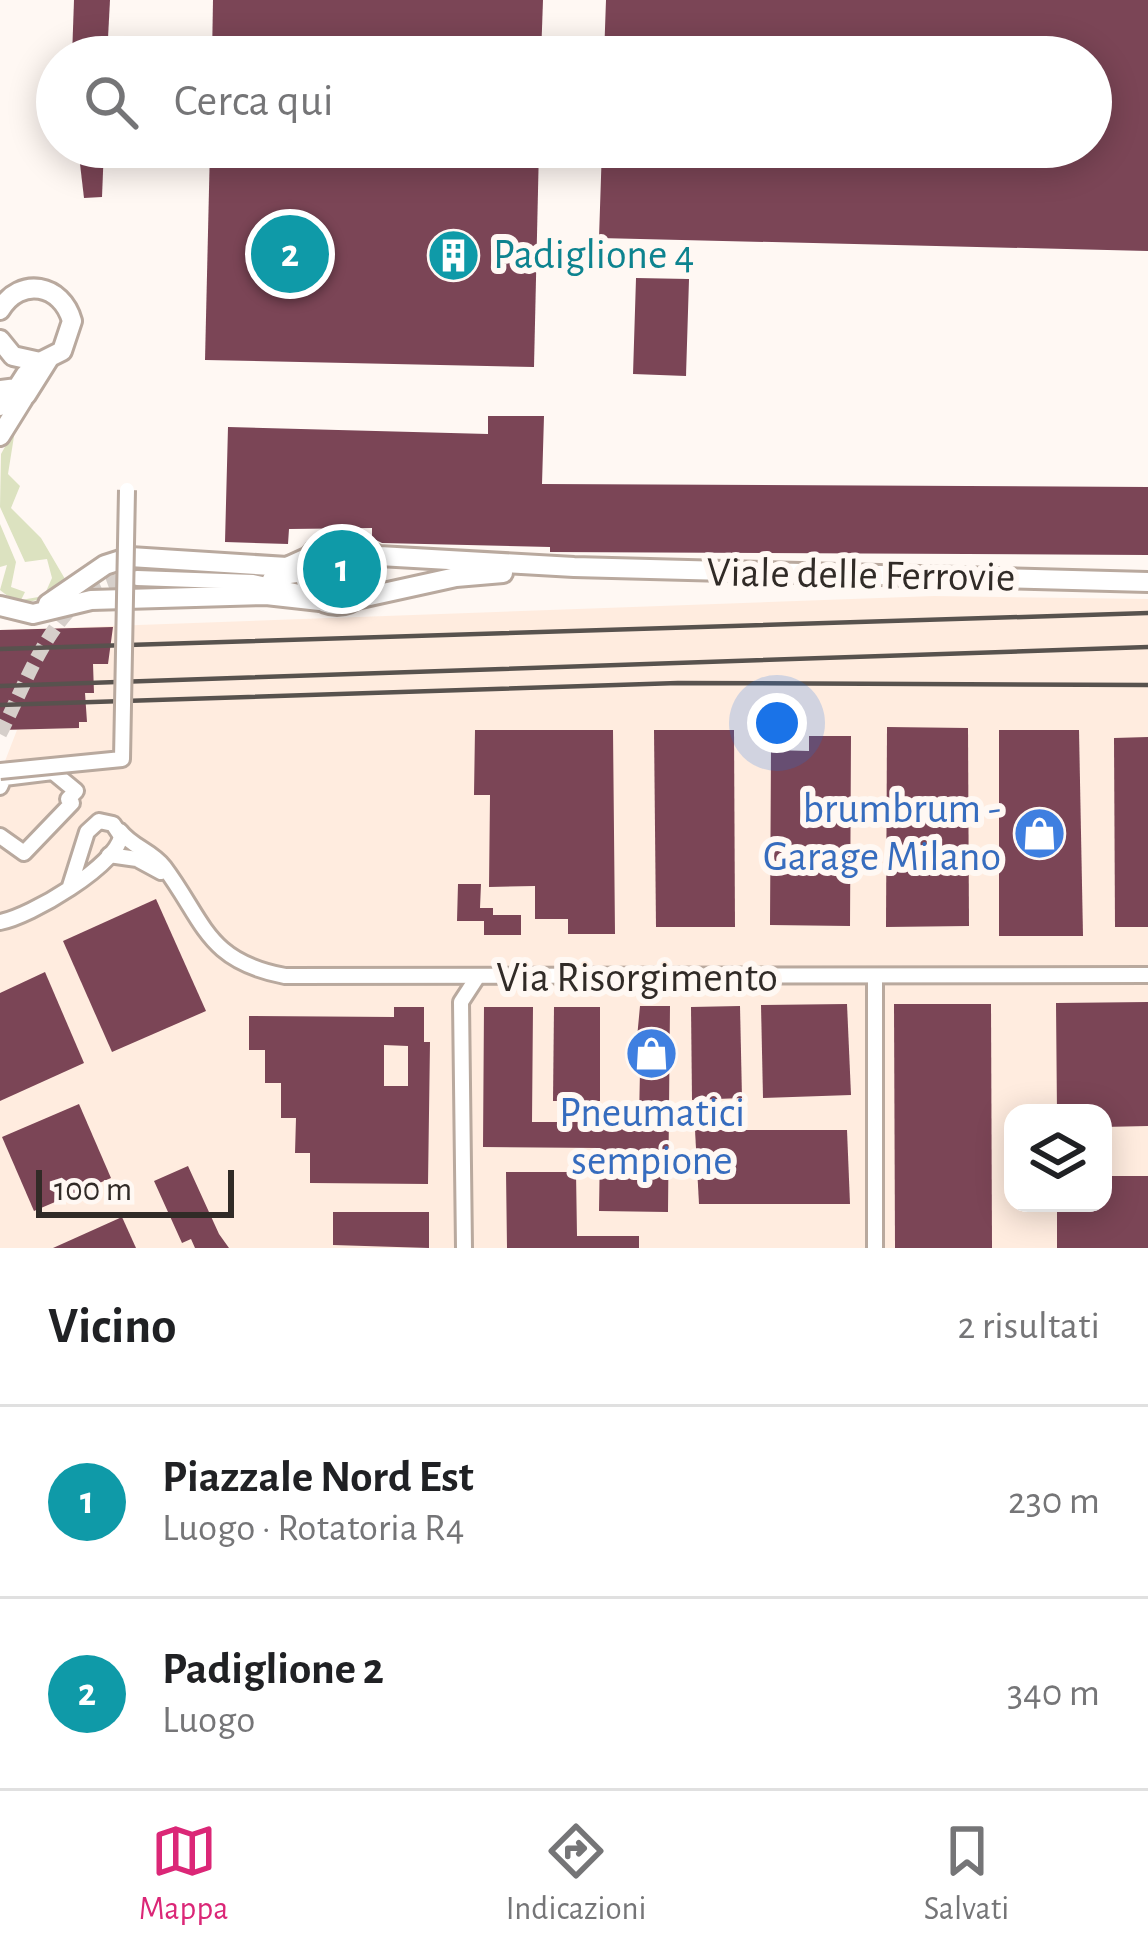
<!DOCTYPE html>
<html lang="it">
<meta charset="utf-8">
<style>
body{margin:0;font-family:"Alegreya Sans",sans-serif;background:#f2f2f2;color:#202124}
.controls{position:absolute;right:36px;bottom:36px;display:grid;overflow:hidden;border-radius:24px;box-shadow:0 6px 30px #0003}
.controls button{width:108px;height:108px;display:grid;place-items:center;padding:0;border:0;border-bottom:3px solid #e0e0e0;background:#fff;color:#202124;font:60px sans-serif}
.scale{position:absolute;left:36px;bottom:30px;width:198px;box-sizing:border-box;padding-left:12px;border:6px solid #312b27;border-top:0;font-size:33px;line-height:42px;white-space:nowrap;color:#312b27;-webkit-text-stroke:9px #fff8f3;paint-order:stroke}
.you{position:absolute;left:777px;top:723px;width:42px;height:42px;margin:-30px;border:9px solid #fff;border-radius:50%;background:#1a73e8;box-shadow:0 0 0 18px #1a73e833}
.badge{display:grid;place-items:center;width:78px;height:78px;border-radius:50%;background:#db2777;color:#fff;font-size:39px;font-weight:700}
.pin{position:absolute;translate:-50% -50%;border:6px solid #fff;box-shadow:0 3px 12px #0006}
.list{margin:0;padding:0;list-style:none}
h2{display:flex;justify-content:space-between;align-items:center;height:156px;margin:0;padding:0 48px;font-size:51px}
h2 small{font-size:39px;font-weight:400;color:#757577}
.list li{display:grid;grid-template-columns:78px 1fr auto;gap:36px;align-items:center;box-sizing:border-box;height:192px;padding:0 48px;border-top:3px solid #e0e0e0}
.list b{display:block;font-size:45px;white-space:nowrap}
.list p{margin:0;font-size:39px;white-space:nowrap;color:#757577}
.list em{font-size:39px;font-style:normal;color:#757577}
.icon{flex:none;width:66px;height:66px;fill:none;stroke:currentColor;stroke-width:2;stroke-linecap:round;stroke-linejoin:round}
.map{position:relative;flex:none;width:1148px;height:1248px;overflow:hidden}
.search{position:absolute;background:#fff;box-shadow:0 6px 30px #0003;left:36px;right:36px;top:36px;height:132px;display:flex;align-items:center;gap:30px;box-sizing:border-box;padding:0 42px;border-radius:66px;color:#757577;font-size:45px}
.sheet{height:540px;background:#fff}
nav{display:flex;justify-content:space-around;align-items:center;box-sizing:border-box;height:168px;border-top:3px solid #e0e0e0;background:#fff;font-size:33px;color:#757577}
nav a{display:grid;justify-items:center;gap:6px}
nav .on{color:#db2777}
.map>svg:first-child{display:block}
.built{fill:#ffecdf;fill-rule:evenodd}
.green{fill:#dce2c0}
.building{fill:#7b4556;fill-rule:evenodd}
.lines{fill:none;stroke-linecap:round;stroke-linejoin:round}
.street-tunnel{stroke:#d6cfca;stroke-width:14;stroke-dasharray:14 7;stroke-linecap:butt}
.street-casing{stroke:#b9a99e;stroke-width:20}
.secondary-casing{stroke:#b9a99e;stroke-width:24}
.street{stroke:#fff;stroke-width:14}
.secondary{stroke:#fff;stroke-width:18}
.rail{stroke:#58524e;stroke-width:4.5}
.street-bridge-casing{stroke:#b9a99e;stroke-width:20;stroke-linecap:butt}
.street-bridge{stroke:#fff;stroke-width:14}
.labels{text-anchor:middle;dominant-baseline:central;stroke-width:12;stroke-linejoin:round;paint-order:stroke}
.culture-label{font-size:42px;fill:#0d838f;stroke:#fff8f3;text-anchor:start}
.street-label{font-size:42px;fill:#312b27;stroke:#fff8f3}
.shop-label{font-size:42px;fill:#366cbe;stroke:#fff8f3;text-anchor:end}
</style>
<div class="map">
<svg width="1148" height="1248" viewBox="0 0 1148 1248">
<rect width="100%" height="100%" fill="#fff8f3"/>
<path class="built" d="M934,596L1148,599V1248H0V774L17,730H0V630ZM1013,1113H1103V1203H1013Z"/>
<g class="green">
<path d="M34,394L15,430L8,474L20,486L11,508L41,538L65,579C46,601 24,611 0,590L7,565L0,567V524L16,562L11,587L25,592L21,600L44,596L52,578L47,559L25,562L0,507L1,454Z"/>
<circle cx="336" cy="575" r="22"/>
</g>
<g class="building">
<path d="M74,0H110L107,57H72Z"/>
<path d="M213,0H543L541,57H212Z"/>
<path d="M606,0H1148V251L599,238L602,147H1091V57H604Z"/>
<path d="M78,147H104L102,197L84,198Z"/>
<path d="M210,147H539L534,367L205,360Z"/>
<path d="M636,278L689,279L686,376L633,374Z"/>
<path d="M488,416H544L542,484L1148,487V555L550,552V547L382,543L372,538V528L289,529L288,544L225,542L228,427L488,434Z"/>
<path d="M113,627L108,664H93L94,693H85L87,722H79V728L0,730V630Z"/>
<path d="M887,727L968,728L969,926L886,927Z"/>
<path d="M475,730H613L615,934H568V919H535V886L489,887L490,795H474Z"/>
<path d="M654,730H734L735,927H656Z"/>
<path d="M999,730H1079L1083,936H999Z"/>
<path d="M809,736H851L850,926L770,925L771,750L809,751Z"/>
<path d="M1148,737V927H1115L1114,738Z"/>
<path d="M458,884H481L480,908H493V915H521V935H484V921H457Z"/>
<path d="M156,899L206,1011L112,1052L63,941Z"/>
<path d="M45,972L84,1063L0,1101V993Z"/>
<path d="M1148,1002V1126L1103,1127V1113H1057L1056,1003Z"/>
<path d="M847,1004L851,1095L763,1098L761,1005Z"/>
<path d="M894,1004H991L992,1248H895Z"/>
<path d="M640,1006H670L668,1212L599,1211L600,1148L483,1147L484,1007H533L532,1122H600L639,1120L640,1070H634Z"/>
<path d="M740,1006L742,1098L692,1100L691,1007Z"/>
<path d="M394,1007H424V1042H430L428,1184L310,1183V1153H295L296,1118H281V1083H265V1050H249V1016L394,1017ZM384,1045L408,1046V1086H384Z"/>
<path d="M554,1007H600V1101H553Z"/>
<path d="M79,1104L111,1178L34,1211L2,1137Z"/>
<path d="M695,1130H847L850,1204H699Z"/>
<path d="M188,1166L219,1234L229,1248H195L191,1239L182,1243L154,1181Z"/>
<path d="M506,1172H576L577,1236H639V1248H507Z"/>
<path d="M1103,1176H1148V1248H1057V1203H1103Z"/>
<path d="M333,1212H429V1248L333,1245Z"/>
<path d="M122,1217L136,1248H53Z"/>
</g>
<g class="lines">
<path class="street-tunnel" d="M0,734C30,677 57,584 132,579"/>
<defs>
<g id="street">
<path d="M137,578L253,582L313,595"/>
<path d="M270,579L296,575L305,567"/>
<path d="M0,787L4,778L53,772L76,791L68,799L72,803L24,853L0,836"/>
<path d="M120,831C132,847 152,851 164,867C205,922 206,961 285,976L1148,975"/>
<path d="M109,855L137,859L161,872"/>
<path d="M0,922C30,917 117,865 121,836L113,824L99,821L87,832L70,886"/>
<path d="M464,1248L461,1002L476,979"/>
<path d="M875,1248V976"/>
</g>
<g id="secondary">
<path d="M0,310C20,276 62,284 72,321L62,351L40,362L13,356L0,340"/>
<path d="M0,390L17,388L26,374"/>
<path d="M0,406L26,395L48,360"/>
<path d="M0,436L23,399"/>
<circle cx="337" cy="573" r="32"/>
<path d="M355,546L379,556L574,567L1148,582"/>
<path d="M356,599L456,577L503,573"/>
<path d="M48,604L105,565L130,557L287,567L309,557"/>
<path d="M0,606L33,614L91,600L266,595L320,601"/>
</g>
</defs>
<use href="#street" class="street-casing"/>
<use href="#secondary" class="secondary-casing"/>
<use href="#street" class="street"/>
<use href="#secondary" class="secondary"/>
<g class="rail">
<path d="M0,649L1148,613"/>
<path d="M0,686L1148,647"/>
<path d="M0,705L678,683L1148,685"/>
</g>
<defs>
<path id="street-bridge" d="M0,771L122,759L127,490"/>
</defs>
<use href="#street-bridge" class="street-bridge-casing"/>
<use href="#street-bridge" class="street-bridge"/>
</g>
<defs>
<symbol id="building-disc" viewBox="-11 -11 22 22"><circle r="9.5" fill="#0f9aa8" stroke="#fff8f3"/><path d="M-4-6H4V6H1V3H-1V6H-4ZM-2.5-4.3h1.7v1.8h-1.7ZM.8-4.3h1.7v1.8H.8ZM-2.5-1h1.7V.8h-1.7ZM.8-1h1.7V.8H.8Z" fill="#fff"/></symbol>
<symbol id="shop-disc" viewBox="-11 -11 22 22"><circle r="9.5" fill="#3f7fe0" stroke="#fff8f3"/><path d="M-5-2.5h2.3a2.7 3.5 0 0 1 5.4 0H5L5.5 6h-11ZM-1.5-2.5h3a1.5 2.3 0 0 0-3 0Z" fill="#fff"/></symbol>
</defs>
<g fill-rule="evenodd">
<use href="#building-disc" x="424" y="226" width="59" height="59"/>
<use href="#shop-disc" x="1010" y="804" width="59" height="59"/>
<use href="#shop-disc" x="622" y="1024" width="59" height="59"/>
</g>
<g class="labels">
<g class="culture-label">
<text x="493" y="255">Padiglione 4</text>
</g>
<g class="street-label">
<text transform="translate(861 575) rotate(1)">Viale delle Ferrovie</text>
<text x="637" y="978">Via Risorgimento</text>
</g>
<g class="shop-label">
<text x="1001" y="809">brumbrum -<tspan x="1001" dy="48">Garage Milano</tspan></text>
<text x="652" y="1113" text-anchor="middle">Pneumatici<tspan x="652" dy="48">sempione</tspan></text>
</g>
</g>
</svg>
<div class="controls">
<button><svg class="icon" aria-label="layers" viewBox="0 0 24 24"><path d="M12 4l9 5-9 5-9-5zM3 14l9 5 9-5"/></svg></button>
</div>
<div class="scale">100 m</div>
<div class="you"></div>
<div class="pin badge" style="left:342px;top:569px;background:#0f9aa8">1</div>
<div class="pin badge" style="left:290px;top:254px;background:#0f9aa8">2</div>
<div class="search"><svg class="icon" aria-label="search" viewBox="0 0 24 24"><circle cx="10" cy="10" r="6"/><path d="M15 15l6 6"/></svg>Cerca qui</div>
</div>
<section class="sheet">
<h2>Vicino<small>2 risultati</small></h2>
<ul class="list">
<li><span class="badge" style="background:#0f9aa8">1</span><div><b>Piazzale Nord Est</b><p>Luogo · Rotatoria R4</p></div><em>230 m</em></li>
<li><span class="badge" style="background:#0f9aa8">2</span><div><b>Padiglione 2</b><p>Luogo</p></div><em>340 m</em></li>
</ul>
</section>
<nav>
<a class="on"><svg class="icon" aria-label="map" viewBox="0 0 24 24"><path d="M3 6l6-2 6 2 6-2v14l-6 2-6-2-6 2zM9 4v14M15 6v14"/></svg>Mappa</a>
<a><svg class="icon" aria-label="directions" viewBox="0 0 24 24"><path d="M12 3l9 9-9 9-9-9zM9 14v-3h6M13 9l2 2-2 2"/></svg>Indicazioni</a>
<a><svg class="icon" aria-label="saved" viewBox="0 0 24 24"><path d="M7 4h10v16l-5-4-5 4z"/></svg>Salvati</a>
</nav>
